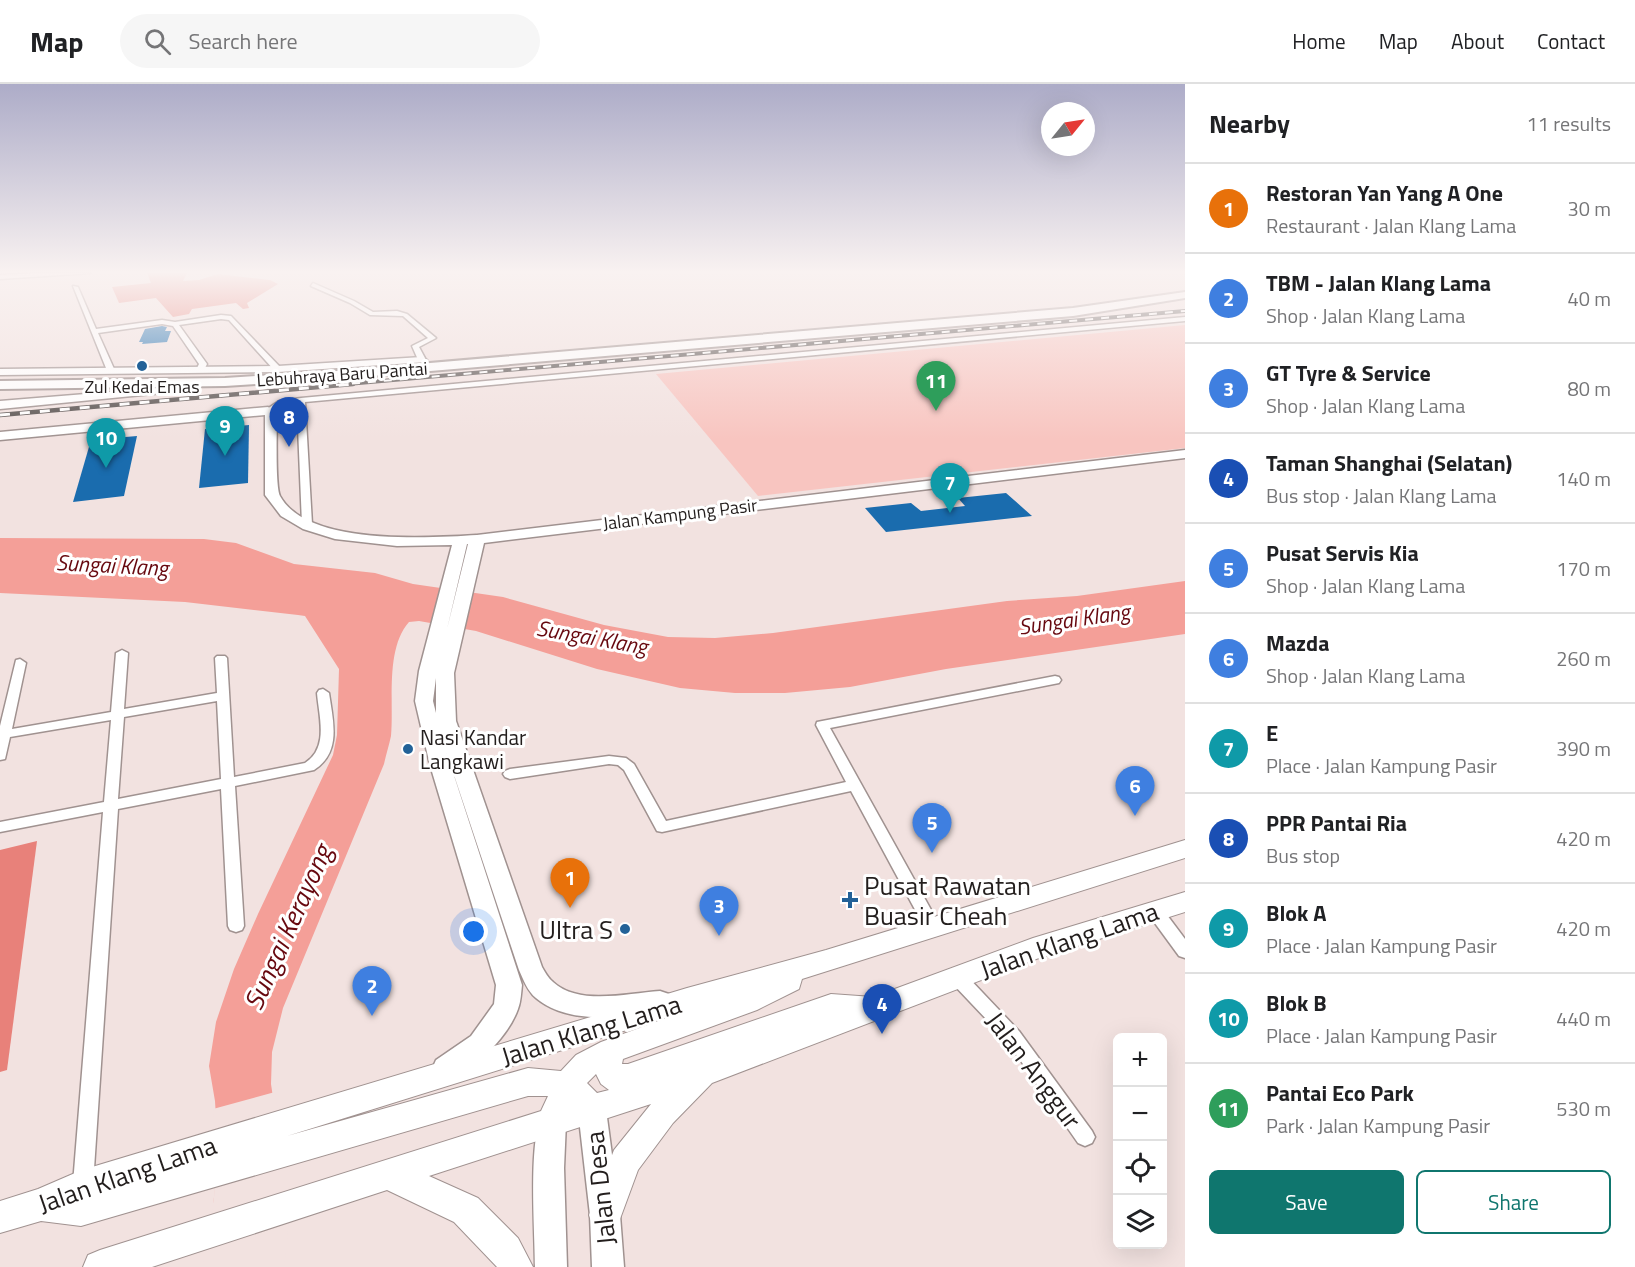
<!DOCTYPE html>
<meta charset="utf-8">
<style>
body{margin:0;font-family:"Titillium Web",sans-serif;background:#f6f6f6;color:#202124}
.controls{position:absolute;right:18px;bottom:18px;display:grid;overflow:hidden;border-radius:9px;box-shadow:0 6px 24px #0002}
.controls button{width:54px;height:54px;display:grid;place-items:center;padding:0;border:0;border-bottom:2px solid #e0e0e0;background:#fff;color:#202124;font:30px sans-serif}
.compass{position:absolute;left:1041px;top:18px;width:54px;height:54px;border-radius:50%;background:#fff;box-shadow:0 6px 24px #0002;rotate:60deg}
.you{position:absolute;left:474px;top:848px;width:21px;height:21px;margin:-15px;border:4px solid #fff;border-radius:50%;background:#1a73e8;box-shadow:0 0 0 9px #1a73e833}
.badge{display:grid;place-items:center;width:39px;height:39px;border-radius:50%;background:#0f766e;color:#fff;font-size:20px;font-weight:700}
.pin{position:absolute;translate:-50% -50px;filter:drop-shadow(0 2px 3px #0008)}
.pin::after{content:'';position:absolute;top:32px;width:21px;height:18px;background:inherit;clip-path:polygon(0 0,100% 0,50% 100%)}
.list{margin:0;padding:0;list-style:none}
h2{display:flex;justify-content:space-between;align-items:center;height:78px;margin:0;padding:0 24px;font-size:26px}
h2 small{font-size:20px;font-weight:400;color:#757577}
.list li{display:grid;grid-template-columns:39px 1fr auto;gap:18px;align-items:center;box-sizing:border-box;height:90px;padding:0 24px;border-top:2px solid #e0e0e0}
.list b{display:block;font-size:22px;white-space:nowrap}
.list p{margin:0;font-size:20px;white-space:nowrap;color:#757577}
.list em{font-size:20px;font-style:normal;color:#757577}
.actions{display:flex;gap:12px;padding:18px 24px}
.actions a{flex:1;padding:14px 0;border:2px solid #0f766e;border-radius:9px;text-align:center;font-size:21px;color:#0f766e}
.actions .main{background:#0f766e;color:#fff}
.icon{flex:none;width:33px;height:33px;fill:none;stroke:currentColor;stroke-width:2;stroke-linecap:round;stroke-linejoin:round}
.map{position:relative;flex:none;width:1185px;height:1183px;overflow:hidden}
header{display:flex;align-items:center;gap:36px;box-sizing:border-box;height:84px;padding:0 30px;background:#fff;border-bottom:2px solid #e0e0e0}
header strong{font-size:28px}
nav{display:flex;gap:33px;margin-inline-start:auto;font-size:21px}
.search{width:420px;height:54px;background:#f6f6f6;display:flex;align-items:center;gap:15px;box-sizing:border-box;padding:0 21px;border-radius:33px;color:#757577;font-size:22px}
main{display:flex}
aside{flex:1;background:#fff}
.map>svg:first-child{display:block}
.green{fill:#f8c5c0}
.forest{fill:#e8817a}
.water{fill:#f49f98}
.pier{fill:#f2e2e0}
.building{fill:#1a6cae}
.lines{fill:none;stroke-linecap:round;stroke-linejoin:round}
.street-casing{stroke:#a09290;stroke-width:3}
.secondary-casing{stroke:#a09290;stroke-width:3}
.primary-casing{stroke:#a09290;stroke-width:2}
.highway-casing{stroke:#a09290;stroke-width:4}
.street{fill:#fff;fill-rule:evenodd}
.secondary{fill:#fff;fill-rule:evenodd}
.primary{fill:#fff;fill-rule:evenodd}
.highway{fill:#fff;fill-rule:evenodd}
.rail-far1-casing{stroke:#58514f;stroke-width:4}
.rail-casing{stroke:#58514f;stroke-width:4.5}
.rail-far1{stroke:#fff;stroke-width:2;stroke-dasharray:8;stroke-linecap:butt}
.rail{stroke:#fff;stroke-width:3;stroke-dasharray:10;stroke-linecap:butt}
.poi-dot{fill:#236298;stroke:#fff;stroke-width:2}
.labels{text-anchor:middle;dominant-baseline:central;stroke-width:6;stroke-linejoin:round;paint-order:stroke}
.far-street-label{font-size:18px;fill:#231e1d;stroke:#fff}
.far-poi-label{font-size:18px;fill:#231e1d;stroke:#fff}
.poi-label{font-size:21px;fill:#231e1d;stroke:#fff;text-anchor:start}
.water-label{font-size:22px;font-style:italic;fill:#67080f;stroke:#fff}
.near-poi-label{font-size:26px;fill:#231e1d;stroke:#fff;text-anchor:start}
.near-street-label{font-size:26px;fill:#231e1d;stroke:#fff}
.near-water-label{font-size:27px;font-style:italic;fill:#67080f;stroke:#fff}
</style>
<header>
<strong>Map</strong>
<div class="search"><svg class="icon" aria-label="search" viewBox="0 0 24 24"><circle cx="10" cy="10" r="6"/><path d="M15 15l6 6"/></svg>Search here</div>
<nav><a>Home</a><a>Map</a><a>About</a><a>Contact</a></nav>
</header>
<main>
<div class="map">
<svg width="1185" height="1183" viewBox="0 0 1185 1183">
<rect width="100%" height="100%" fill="#f2e2e0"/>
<path class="green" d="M1185,241V364L758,412L656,290Z"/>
<g class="forest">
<path d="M147,189H187L183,197L199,196L218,190L270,196L278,200L247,219L249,224L243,225L236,219L192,225L189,230L173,233L156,214L119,219L112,203L151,199Z"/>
<path d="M37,757L7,986L0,988V766Z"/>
</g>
<path class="water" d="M0,454L204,455L236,459L294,480L375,489L413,500L503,513L604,541L668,553L715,554L773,549L1007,517L1077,512L1185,497V550L946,585L850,603L785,609H735L680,604L597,585L476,547L419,537L409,538C385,565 394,618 391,652C389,661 386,671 384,680L283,924L272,968L271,1000L279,1054L206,1183L209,1172L218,1066L215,1017L209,982L216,938L234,885L258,830L333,671L337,651L339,585L305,532L298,531L185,518L0,509Z"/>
<path class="pier" d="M275,1008L282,1053L289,1137L284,1183H203L214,1113L215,1066L213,1025Z"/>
<g class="building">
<path d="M162,242L167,243L165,247H171L167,258L142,260L143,258H139L145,245Z"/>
<path d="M249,341L248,399L199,404L205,345Z"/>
<path d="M137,352L124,412L73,418L91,356Z"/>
<path d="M1006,409L1032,432L886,448L865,424L911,419L921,427L965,422L958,414Z"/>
</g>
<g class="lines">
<defs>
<g id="street">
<path d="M43,189H91L0,195V191Z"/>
<path d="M313,199L354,217L373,228L397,227L407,230L436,254L419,263L426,276L425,278H419L412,262L428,254L403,232L370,231L350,219L311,202Z"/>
<path d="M73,202L78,203L96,245L162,236L175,238L221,231L231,232L282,285L275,287L229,236L221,235L179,241L207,280L203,288H200L196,286L199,280L173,242L162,240L98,249L115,287L108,289Z"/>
<path d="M1185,233V237L305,318L312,440L307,443L302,440L297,319L284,321L268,329L264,327L279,317L301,314Z"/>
<path d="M122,566L128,569L124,625L217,609L215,574L217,572H225L227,574L234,693L305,679C329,664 319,633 317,609L319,606L323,605L329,609C333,637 342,668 314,686L235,702L244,842L242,846L236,848L230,846L228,842L221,705L118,725L93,1100L90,1107L83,1110L76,1107L73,1100L103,728L0,748V738L104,718L111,636L10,653L5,675L0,676V642L16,576L20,575L26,579L12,645L111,628L116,569ZM217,617L221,695L118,715L124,633Z"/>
<path d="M1055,592L1059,593L1061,596L1059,599L830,644L940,842L938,846L932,848L926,846L851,707L662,748L657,747L624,686L618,681L609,680L510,695L505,693L503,690L505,687L510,685L609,672L626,674L634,680L666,737L846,698L816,641L817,638Z"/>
<path d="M1155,821L1161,823L1185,855V874L1179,872L1149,831L1147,827L1149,823Z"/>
<path d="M958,887L964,889L1019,947L1092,1047L1095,1053L1092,1059L1085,1062L1078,1059L1007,957L952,899L950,894L952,889Z"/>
</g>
<g id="secondary">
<path d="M422,273L427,276L426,278L278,288L0,291V285L278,282Z"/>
<path d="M159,304L163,305V309L0,325V317Z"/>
<path d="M268,323L277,329C277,344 275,402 280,412C307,462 429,454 477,451L1185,366V374L484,459L454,589L456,637L542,883C545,888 548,894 553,898C579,922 628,909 660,907L669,910L673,918L669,926L660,929C620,932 570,942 536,914C528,908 523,895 519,886L446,667L522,901C521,909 521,917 518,925C508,953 474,987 446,997L436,994L432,985L436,976L471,952L494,920L496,901L430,681L415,617L419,587L452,461L397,462L335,455L303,445L281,432L265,411V331L0,356V348ZM467,460H468L447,545ZM436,594V629L433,617Z"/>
<path d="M592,1013L602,1017L606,1026L620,1131L624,1183H592L590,1131L578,1026L582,1017Z"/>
<path d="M552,1025L562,1029L566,1038L564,1084L567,1183H535C535,1145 528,1061 542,1029Z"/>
</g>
<path id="primary" d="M1185,756V774L802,895L799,905L757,926L623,975L622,980H628L831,910L873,913L1033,854L1185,808V828L1039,874L712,999L673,1039L638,1086L617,1143L605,1147L593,1143L589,1131L614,1066L651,1020L429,1092L478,1114L518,1154L533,1183H497L454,1138L387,1106L152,1183H83L88,1171L100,1166L541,1027L548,1012H528L81,1142L41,1137L0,1149V1117L38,1105L82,1086L687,904L826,866ZM678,930L601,958L576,971L561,987L528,984L287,1052ZM596,990L601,1000L609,1006L597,1009L587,999Z"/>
<path id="highway" d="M1185,208V214L1073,232L336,295L225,302L0,305V297L225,294L336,287L1073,224Z"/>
</defs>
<use href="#street" class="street-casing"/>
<use href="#secondary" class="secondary-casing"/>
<use href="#primary" class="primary-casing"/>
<use href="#highway" class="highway-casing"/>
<use href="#street" class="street"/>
<use href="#secondary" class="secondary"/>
<use href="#primary" class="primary"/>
<use href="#highway" class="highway"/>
<defs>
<path id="rail-far1" d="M336,301L1185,227"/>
<path id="rail" d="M0,331L353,300"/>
</defs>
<use href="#rail-far1" class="rail-far1-casing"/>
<use href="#rail" class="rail-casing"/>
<use href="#rail-far1" class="rail-far1"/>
<use href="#rail" class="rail"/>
</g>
<linearGradient id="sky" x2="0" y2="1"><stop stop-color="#adacc8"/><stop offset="0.53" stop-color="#f9f2f1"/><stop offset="1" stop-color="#f9f2f1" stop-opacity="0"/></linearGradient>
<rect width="1185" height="355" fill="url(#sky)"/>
<g class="poi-dot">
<circle cx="142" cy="282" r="6"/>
<circle cx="408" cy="665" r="6"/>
<path d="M847 807h6v6h6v6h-6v6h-6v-6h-6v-6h6z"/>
<circle cx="625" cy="845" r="6"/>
</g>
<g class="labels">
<g class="far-street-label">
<text transform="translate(342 290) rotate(-4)">Lebuhraya Baru Pantai</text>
<text transform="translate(680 430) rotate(-7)">Jalan Kampung Pasir</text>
</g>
<g class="far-poi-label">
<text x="142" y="302">Zul Kedai Emas</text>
</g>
<g class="poi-label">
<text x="420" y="653">Nasi Kandar<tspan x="420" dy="24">Langkawi</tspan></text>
</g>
<g class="water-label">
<text transform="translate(112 481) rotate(3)">Sungai Klang</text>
<text transform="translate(1074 535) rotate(-8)">Sungai Klang</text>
<text transform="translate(592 553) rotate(10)">Sungai Klang</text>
</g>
<g class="near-poi-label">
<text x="864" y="801">Pusat Rawatan<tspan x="864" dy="30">Buasir Cheah</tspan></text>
<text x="613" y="845" text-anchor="end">Ultra S</text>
</g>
<g class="near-street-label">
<text transform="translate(1069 856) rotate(-19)">Jalan Klang Lama</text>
<text transform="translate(591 946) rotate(-17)">Jalan Klang Lama</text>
<text transform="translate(1034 986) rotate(53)">Jalan Anggur</text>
<text transform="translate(127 1090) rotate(-19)">Jalan Klang Lama</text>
<text transform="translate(600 1104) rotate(-96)">Jalan Desa</text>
</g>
<g class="near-water-label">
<text transform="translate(287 843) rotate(-66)">Sungai Kerayong</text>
</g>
</g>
</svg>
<div class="controls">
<button>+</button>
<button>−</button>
<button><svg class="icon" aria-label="locate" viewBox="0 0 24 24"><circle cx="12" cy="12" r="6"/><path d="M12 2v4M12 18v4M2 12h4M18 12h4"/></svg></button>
<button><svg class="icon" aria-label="layers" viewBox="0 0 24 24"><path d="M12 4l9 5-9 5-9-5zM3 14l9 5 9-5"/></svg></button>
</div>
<svg class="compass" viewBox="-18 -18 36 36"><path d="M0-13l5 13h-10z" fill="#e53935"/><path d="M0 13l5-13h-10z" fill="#757577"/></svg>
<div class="you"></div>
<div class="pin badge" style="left:570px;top:824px;background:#e8710a">1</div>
<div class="pin badge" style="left:372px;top:932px;background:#3f7fe0">2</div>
<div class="pin badge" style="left:719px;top:852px;background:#3f7fe0">3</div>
<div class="pin badge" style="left:882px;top:950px;background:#1a4fb4">4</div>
<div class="pin badge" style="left:932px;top:769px;background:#3f7fe0">5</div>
<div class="pin badge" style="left:1135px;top:732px;background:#3f7fe0">6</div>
<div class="pin badge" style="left:950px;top:429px;background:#0f9aa8">7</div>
<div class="pin badge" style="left:289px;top:363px;background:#1a4fb4">8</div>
<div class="pin badge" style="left:225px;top:372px;background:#0f9aa8">9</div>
<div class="pin badge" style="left:106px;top:384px;background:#0f9aa8">10</div>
<div class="pin badge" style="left:936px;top:327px;background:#2e9e5b">11</div>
</div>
<aside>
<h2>Nearby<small>11 results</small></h2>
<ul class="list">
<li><span class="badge" style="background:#e8710a">1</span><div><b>Restoran Yan Yang A One</b><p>Restaurant · Jalan Klang Lama</p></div><em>30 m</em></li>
<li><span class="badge" style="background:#3f7fe0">2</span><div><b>TBM - Jalan Klang Lama</b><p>Shop · Jalan Klang Lama</p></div><em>40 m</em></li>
<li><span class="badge" style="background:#3f7fe0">3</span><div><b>GT Tyre &amp; Service</b><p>Shop · Jalan Klang Lama</p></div><em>80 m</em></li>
<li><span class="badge" style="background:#1a4fb4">4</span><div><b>Taman Shanghai (Selatan)</b><p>Bus stop · Jalan Klang Lama</p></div><em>140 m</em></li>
<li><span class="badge" style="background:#3f7fe0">5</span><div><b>Pusat Servis Kia</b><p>Shop · Jalan Klang Lama</p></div><em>170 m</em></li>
<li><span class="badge" style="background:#3f7fe0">6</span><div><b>Mazda</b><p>Shop · Jalan Klang Lama</p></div><em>260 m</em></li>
<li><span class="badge" style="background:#0f9aa8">7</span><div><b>E</b><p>Place · Jalan Kampung Pasir</p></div><em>390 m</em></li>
<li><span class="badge" style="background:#1a4fb4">8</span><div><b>PPR Pantai Ria</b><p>Bus stop</p></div><em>420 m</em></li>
<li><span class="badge" style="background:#0f9aa8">9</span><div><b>Blok A</b><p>Place · Jalan Kampung Pasir</p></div><em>420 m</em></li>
<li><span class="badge" style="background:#0f9aa8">10</span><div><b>Blok B</b><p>Place · Jalan Kampung Pasir</p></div><em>440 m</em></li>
<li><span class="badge" style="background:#2e9e5b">11</span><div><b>Pantai Eco Park</b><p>Park · Jalan Kampung Pasir</p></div><em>530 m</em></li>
</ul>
<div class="actions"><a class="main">Save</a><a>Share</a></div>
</aside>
</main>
